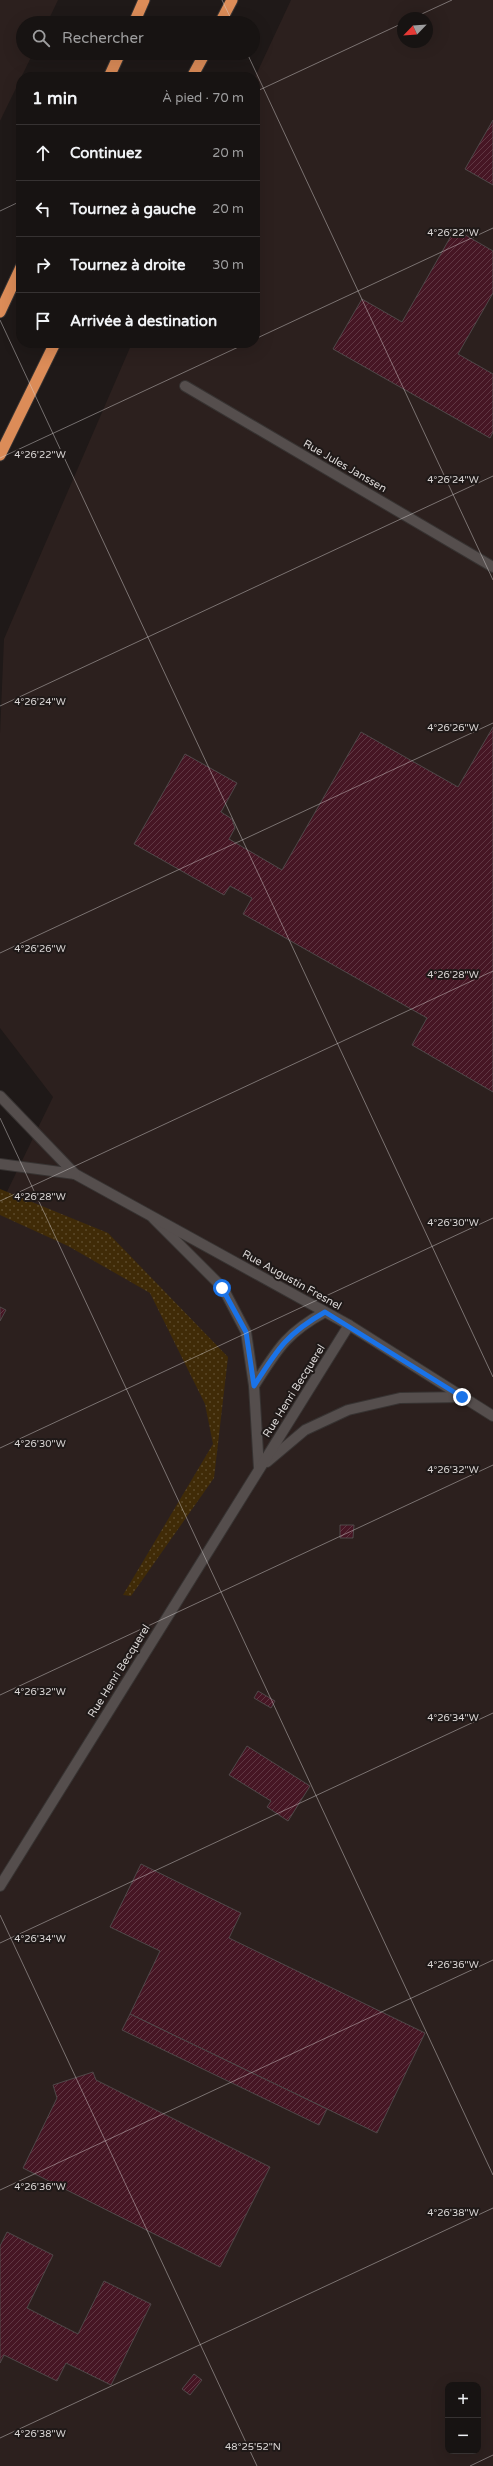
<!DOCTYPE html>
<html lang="fr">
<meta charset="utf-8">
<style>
body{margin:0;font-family:"Varela Round",sans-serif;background:#242020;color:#f1f3f6}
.controls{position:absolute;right:12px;bottom:12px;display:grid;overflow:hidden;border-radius:8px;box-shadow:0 4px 16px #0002}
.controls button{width:36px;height:36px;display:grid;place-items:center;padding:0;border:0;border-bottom:1px solid #363232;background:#171312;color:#f1f3f6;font:20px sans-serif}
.compass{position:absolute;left:397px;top:12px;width:36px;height:36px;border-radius:50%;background:#171312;box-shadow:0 4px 16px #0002;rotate:245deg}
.stop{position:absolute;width:12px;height:12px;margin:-9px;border:3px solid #1a73e8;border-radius:50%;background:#fff}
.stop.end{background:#1a73e8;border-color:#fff;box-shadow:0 1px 4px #0008}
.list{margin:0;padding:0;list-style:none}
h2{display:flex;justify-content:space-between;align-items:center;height:52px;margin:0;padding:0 16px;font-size:17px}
h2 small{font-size:13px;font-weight:400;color:#9e9e9f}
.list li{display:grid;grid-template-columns:26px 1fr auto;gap:12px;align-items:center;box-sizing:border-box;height:56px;padding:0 16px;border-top:1px solid #363232}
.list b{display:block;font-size:15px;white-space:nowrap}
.list em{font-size:13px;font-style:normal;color:#9e9e9f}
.icon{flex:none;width:22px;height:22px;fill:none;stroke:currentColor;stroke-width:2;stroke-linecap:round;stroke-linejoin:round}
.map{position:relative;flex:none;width:493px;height:2466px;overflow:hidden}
.search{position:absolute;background:#171312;box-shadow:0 4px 16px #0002;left:16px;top:16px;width:244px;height:44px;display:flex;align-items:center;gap:10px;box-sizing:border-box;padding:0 14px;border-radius:22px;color:#9e9e9f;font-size:15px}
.panel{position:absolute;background:#171312;box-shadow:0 4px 16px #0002;left:16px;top:72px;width:244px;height:276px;border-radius:16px}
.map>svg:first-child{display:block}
.built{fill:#2c201e;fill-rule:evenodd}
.green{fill:url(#green-dots)}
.building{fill:url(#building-hatch);stroke:#4f4849}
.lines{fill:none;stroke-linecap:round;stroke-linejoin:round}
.minor-casing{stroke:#373332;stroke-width:12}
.tertiary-casing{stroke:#373332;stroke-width:12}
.trunk-casing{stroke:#373332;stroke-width:13}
.minor{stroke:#554e4d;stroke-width:10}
.tertiary{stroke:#554e4d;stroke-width:10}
.trunk{stroke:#dc8c58;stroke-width:11}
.route{stroke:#1a73e8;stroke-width:5}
.ticks{fill:none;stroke:#dbd7d6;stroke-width:1;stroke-opacity:0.45}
.labels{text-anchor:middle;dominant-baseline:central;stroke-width:4;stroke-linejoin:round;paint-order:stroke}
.street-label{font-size:11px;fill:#dbd7d6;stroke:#1f1918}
.ticks-label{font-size:10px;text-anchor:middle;fill:#dbd7d6;stroke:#1f1918;stroke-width:4;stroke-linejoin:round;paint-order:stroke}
</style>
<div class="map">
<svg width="493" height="2466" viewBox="0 0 493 2466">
<defs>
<pattern id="green-dots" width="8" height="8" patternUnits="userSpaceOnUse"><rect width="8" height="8" fill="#402b07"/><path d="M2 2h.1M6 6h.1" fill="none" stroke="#5b492a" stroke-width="1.8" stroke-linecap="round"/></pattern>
<pattern id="building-hatch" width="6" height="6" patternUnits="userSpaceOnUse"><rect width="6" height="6" fill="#461624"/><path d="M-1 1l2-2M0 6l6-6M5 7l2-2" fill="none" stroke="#603743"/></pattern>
</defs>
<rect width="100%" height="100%" fill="#1f1918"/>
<g class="built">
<path d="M0,0H58L47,23H23V53H33L0,121Z"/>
<path d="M291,0H493V2466H0V1206L53,1097L0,1028V734L4,639L132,343H255V77ZM403,18H427V42H403ZM448,2385H478V2451H448Z"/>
</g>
<path class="green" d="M0,1189L108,1233L228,1357L214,1478L131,1596L123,1595L213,1444L205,1404L150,1293L68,1246L0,1215Z"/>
<g class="building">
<path d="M493,120V185L465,169Z"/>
<path d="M455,229L493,251V293L458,354L493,374V432L490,438L333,349L362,299L402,322Z"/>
<path d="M493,727V1092L412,1045L427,1018L243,914L252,898L230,886L224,895L134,844L185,754L237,783L221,812L232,819L235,828L229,839L282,870L361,732L458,787Z"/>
<path d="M0,1307L6,1310L0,1321Z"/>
<path d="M340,1525H354L353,1538H340Z"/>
<path d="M258,1691L275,1701L271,1708L254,1698Z"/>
<path d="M247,1746L310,1786L288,1821L267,1807L271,1801L229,1775Z"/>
<path d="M141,1864L241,1913L229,1938L425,2033L377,2133L130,2014L160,1951L110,1927Z"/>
<path d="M130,2014L327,2109L319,2125L122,2030Z"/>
<path d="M93,2072L96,2080L270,2167L220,2267L23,2168L57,2098L53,2085Z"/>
<path d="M7,2232L53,2255L27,2308L78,2334L104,2281L151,2304L111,2385L66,2363L57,2381L4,2355L0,2363V2246Z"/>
<path d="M194,2374L202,2380L190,2395L182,2389Z"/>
</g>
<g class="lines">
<defs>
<g id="minor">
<path d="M185,386L493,567"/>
<path d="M153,1218L223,1288L246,1332L254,1386L259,1469"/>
<path d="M254,1386C277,1350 286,1333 325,1312"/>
<path d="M267,1462L305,1430L348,1410L400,1398L463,1397"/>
<path d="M0,1886L349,1325"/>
</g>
<g id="tertiary">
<path d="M0,1096L75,1174L349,1325L493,1416"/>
<path d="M0,1164L75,1174"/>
</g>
<g id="trunk">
<path d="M134,23L144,0"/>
<path d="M220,23L232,0"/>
<path d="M109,77L120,53"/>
<path d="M192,77L205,53"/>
<path d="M0,312L21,267"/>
<path d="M0,455L55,343"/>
</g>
</defs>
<use href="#minor" class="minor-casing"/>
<use href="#tertiary" class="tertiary-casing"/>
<use href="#trunk" class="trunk-casing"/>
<use href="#minor" class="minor"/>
<use href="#tertiary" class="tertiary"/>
<use href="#trunk" class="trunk"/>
</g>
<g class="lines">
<path class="route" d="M222,1288L246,1332L254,1386C277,1350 286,1334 325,1312L462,1397"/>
</g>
<path class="ticks" d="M222,0L233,23M413,18L452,0M247,53L493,580M255,92L403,23M0,211L21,201M0,320L493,1377M255,339L493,228M0,458L247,343M0,706L493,476M0,953L493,723M0,1118L493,2175M0,1201L493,971M0,1448L493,1218M0,1695L493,1465M0,1915L257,2466M0,1943L493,1713M0,2190L493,1960M0,2438L493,2208M470,2466L493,2455"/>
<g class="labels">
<g class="street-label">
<text transform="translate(345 466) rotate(30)">Rue Jules Janssen</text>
<text transform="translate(292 1280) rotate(29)">Rue Augustin Fresnel</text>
<text transform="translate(294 1391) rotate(-58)">Rue Henri Becquerel</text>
<text transform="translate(119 1671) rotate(-58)">Rue Henri Becquerel</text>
</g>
</g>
<g class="ticks-label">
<text x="453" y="236">4°26'22"W</text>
<text x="40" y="458">4°26'22"W</text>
<text x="453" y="483">4°26'24"W</text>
<text x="40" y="705">4°26'24"W</text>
<text x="453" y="731">4°26'26"W</text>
<text x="40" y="952">4°26'26"W</text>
<text x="453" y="978">4°26'28"W</text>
<text x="40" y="1200">4°26'28"W</text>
<text x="453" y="1226">4°26'30"W</text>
<text x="40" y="1447">4°26'30"W</text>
<text x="453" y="1473">4°26'32"W</text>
<text x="40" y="1695">4°26'32"W</text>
<text x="453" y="1721">4°26'34"W</text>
<text x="40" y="1942">4°26'34"W</text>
<text x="453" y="1968">4°26'36"W</text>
<text x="40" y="2190">4°26'36"W</text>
<text x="453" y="2216">4°26'38"W</text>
<text x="40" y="2437">4°26'38"W</text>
<text x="253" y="2450">48°25'52"N</text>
</g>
</svg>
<div class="controls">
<button>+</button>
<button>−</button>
</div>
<svg class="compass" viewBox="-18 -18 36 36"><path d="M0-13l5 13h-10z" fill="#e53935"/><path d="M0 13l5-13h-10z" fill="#9e9e9f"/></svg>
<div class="stop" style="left:222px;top:1288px"></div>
<div class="stop end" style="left:462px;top:1397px"></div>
<div class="search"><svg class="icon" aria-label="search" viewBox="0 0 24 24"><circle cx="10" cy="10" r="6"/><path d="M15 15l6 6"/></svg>Rechercher</div>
<section class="panel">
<h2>1 min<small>À pied · 70 m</small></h2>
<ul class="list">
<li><svg class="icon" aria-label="ahead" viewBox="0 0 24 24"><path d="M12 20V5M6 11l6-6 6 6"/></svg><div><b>Continuez</b></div><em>20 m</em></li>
<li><svg class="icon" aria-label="left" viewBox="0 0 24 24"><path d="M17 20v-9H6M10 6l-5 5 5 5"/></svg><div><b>Tournez à gauche</b></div><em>20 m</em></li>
<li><svg class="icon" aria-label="right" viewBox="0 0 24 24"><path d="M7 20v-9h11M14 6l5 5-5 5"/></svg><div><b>Tournez à droite</b></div><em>30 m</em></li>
<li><svg class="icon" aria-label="arrive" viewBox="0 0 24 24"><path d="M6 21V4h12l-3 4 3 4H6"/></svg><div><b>Arrivée à destination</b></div></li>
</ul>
</section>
</div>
